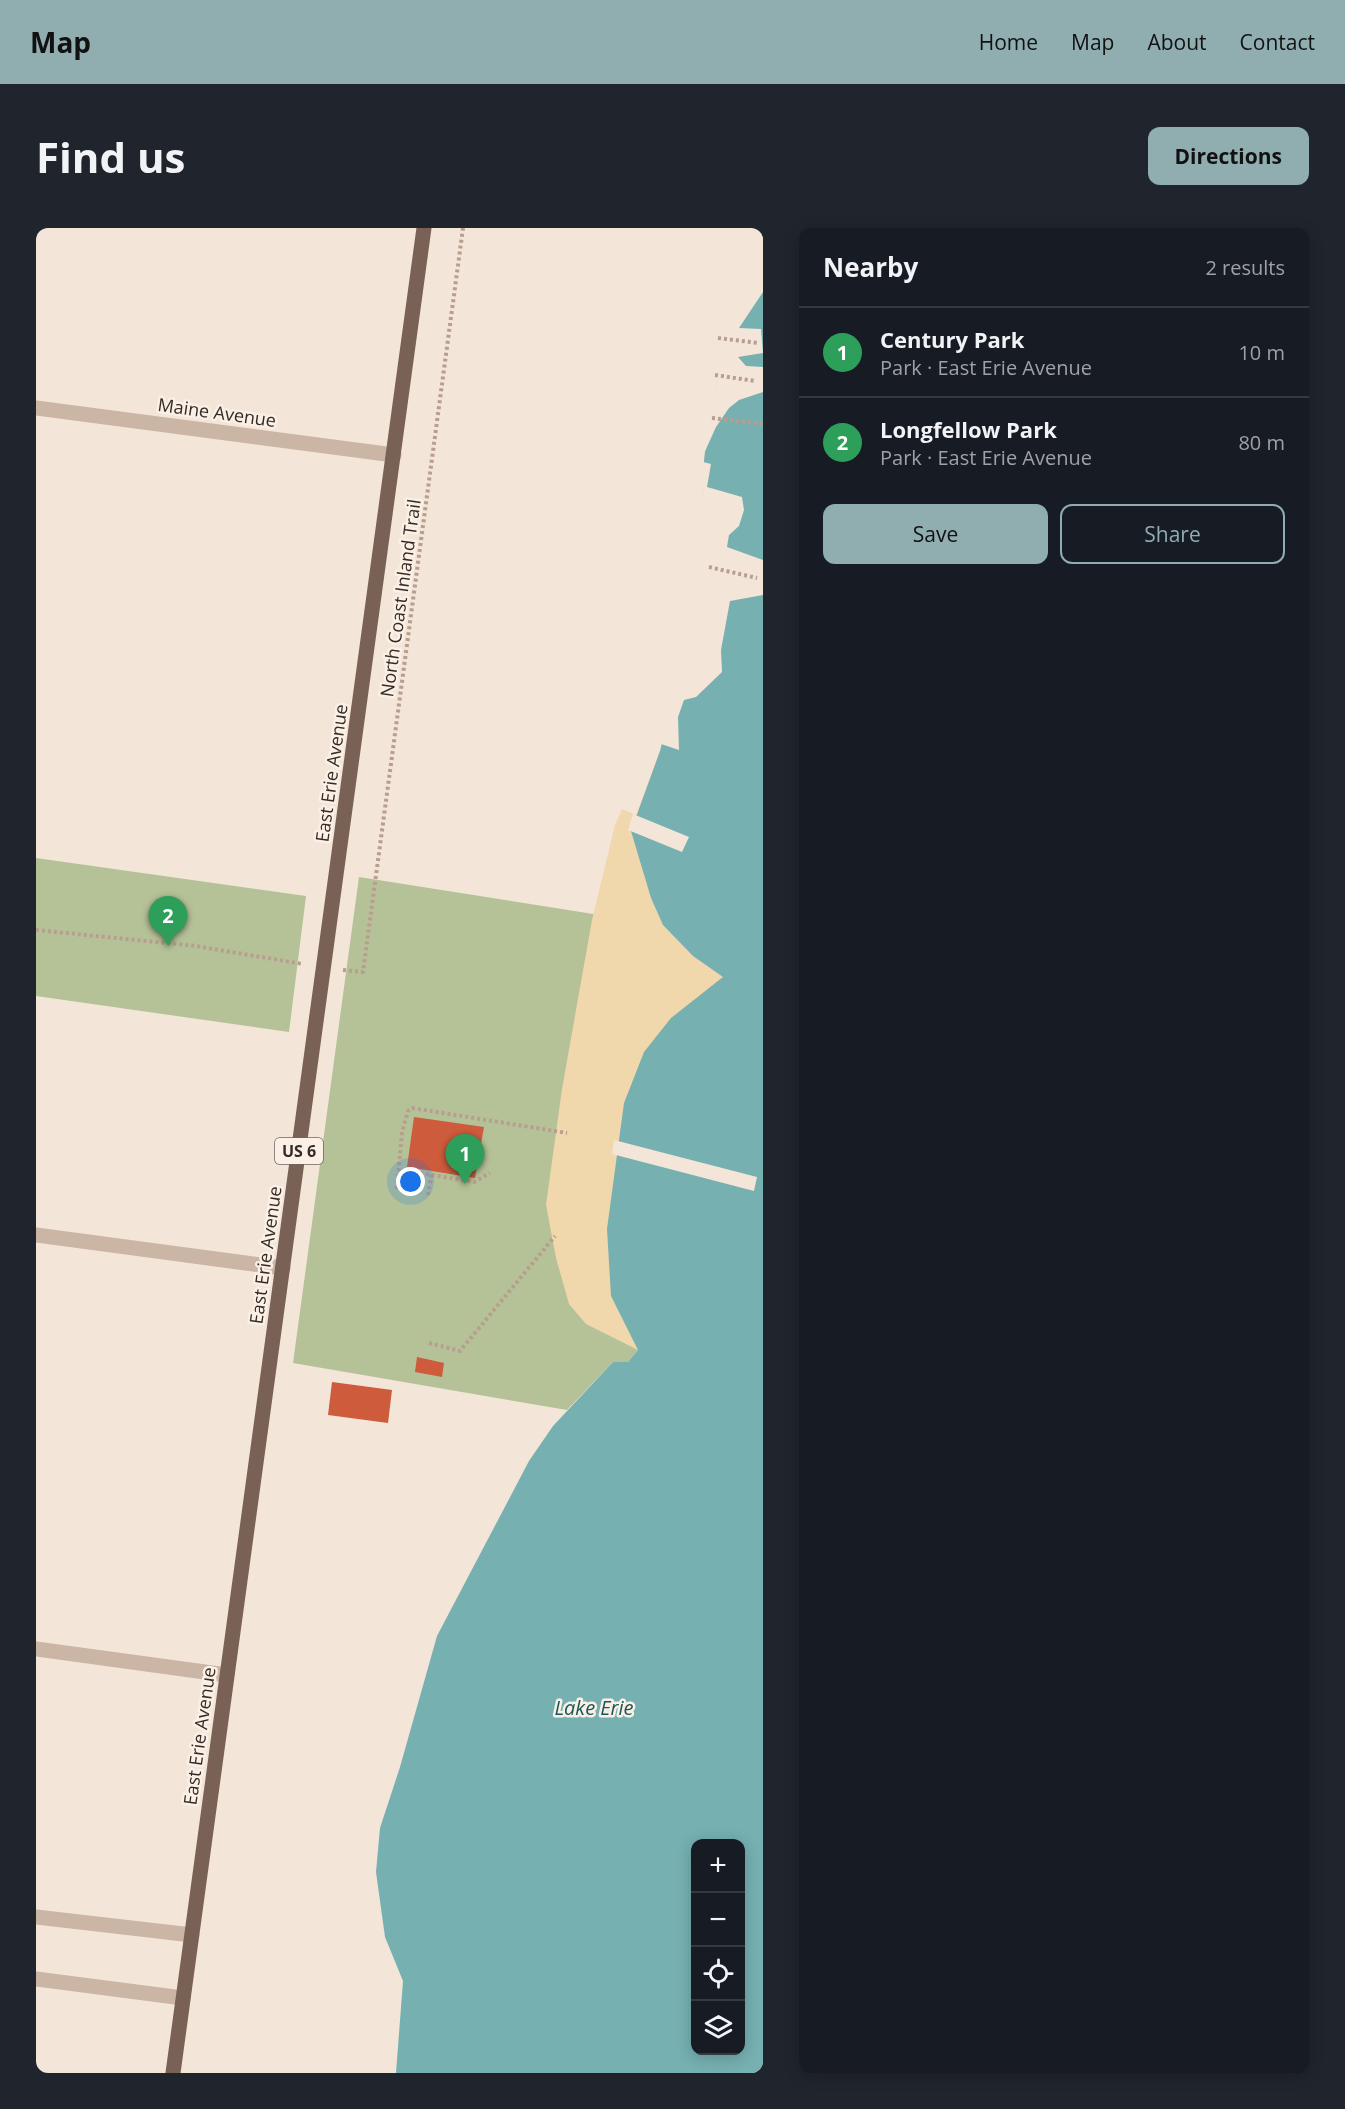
<!DOCTYPE html>
<meta charset="utf-8">
<style>
body{margin:0;font-family:"Open Sans",sans-serif;background:#20242c;color:#f1f3f6}
.controls{position:absolute;right:18px;bottom:18px;display:grid;overflow:hidden;border-radius:12px;box-shadow:0 3px 15px #0003}
.controls button{width:54px;height:54px;display:grid;place-items:center;padding:0;border:0;border-bottom:2px solid #363941;background:#171b24;color:#f1f3f6;font:30px sans-serif}
.you{position:absolute;left:375px;top:954px;width:21px;height:21px;margin:-15px;border:4px solid #fff;border-radius:50%;background:#1a73e8;box-shadow:0 0 0 9px #1a73e833}
.badge{display:grid;place-items:center;width:39px;height:39px;border-radius:50%;background:#90adb0;color:#fff;font-size:20px;font-weight:700}
.pin{position:absolute;translate:-50% -50px;filter:drop-shadow(0 2px 3px #0008)}
.pin::after{content:'';position:absolute;top:32px;width:21px;height:18px;background:inherit;clip-path:polygon(0 0,100% 0,50% 100%)}
.list{margin:0;padding:0;list-style:none}
h2{display:flex;justify-content:space-between;align-items:center;height:78px;margin:0;padding:0 24px;font-size:26px}
h2 small{font-size:20px;font-weight:400;color:#9ea1a6}
.list li{display:grid;grid-template-columns:39px 1fr auto;gap:18px;align-items:center;box-sizing:border-box;height:90px;padding:0 24px;border-top:2px solid #363941}
.list b{display:block;font-size:22px;white-space:nowrap}
.list p{margin:0;font-size:20px;white-space:nowrap;color:#9ea1a6}
.list em{font-size:20px;font-style:normal;color:#9ea1a6}
.actions{display:flex;gap:12px;padding:18px 24px}
.actions a{flex:1;padding:14px 0;border:2px solid #90adb0;border-radius:12px;text-align:center;font-size:21px;color:#90adb0}
.actions .main{background:#90adb0;color:#111}
.icon{flex:none;width:33px;height:33px;fill:none;stroke:currentColor;stroke-width:2;stroke-linecap:round;stroke-linejoin:round}
.map{position:relative;flex:none;width:727px;height:1845px;overflow:hidden;border-radius:12px}
header{display:flex;align-items:center;gap:36px;box-sizing:border-box;height:84px;padding:0 30px;background:#90adb0;color:#111}
header strong{font-size:28px}
nav{display:flex;gap:33px;margin-inline-start:auto;font-size:21px}
.intro{display:flex;align-items:center;justify-content:space-between;box-sizing:border-box;height:144px;padding:0 36px}
h1{margin:0;font-size:42px}
.button{padding:15px 27px;border-radius:12px;background:#90adb0;color:#111;font-size:21px;font-weight:700}
main{display:flex;gap:36px;padding:0 36px}
aside{flex:1;background:#171b24;border-radius:12px;box-shadow:0 3px 15px #0003}
.map>svg:first-child{display:block}
.green{fill:#b5c298}
.sand{fill:#f1d7ac}
.water{fill:#76b0b1;fill-rule:evenodd}
.pier{fill:#f3e5d8}
.building{fill:#cd5b3c}
.lines{fill:none;stroke-linecap:round;stroke-linejoin:round}
.path{stroke:#b79e8e;stroke-width:4;stroke-dasharray:3 3;stroke-linecap:butt}
.service{stroke:#cbb5a4;stroke-width:15}
.minor{stroke:#cbb5a4;stroke-width:15}
.primary{stroke:#796156;stroke-width:15}
.labels{text-anchor:middle;dominant-baseline:central;stroke-width:5;stroke-linejoin:round;paint-order:stroke}
.shield{fill:#faf0e5;stroke:#71655f;stroke-width:1.5}
.shield-label{font-size:16px;font-weight:bold;fill:#362a26}
.street-label{font-size:18px;fill:#362a26;stroke:#faf0e5}
.water-label{font-size:20px;font-style:italic;fill:#19575a;stroke:#faf0e5}
</style>
<header>
<strong>Map</strong>
<nav><a>Home</a><a>Map</a><a>About</a><a>Contact</a></nav>
</header>
<div class="intro"><h1>Find us</h1><a class="button">Directions</a></div>
<main>
<div class="map">
<svg width="727" height="1845" viewBox="0 0 727 1845">
<rect width="100%" height="100%" fill="#f3e5d8"/>
<g class="green">
<path d="M0,630L270,668L253,804L0,768Z"/>
<path d="M323,649L627,697L602,1122L592,1134H577L531,1182L257,1135Z"/>
</g>
<path class="sand" d="M624,523L687,749L602,1122L550,1096L533,1076L520,1030L510,977L526,861L556,692L579,597L586,581L600,587Z"/>
<path class="water" d="M727,10V1845H360L367,1753L349,1709L340,1644L344,1600L364,1539L401,1408L493,1233L517,1198L577,1134H592L602,1122L575,1068L571,1001L588,875L608,824L635,790L687,749L657,728L627,697L615,670L595,603L624,523L637,469L660,432L688,275L667,269C665,181 700,93 727,10ZM660,1616H704V1822H660Z"/>
<g class="pier">
<path d="M727,7V64L703,100L725,101L727,125L702,129L710,138L727,139V164L703,172L693,180L680,199L666,230L672,193L690,117L689,91Z"/>
<path d="M663,233L675,236L671,259L706,269L708,282L703,298L693,307L691,319L727,332V367L694,373L685,422L686,444L660,469L648,472L642,489L643,522L625,516L623,512L634,468L657,431L667,353L685,277L664,270L667,269V258H664Z"/>
<path d="M597,586L653,609L646,624L592,602Z"/>
<path d="M578,912L721,949L718,963L576,926Z"/>
</g>
<g class="building">
<path d="M378,889L448,899L439,950L371,939Z"/>
<path d="M381,1129L408,1135L406,1149L379,1144Z"/>
<path d="M296,1154L356,1162L352,1195L292,1187Z"/>
</g>
<g class="lines">
<g class="path">
<path d="M682,110L722,115"/>
<path d="M679,147L719,153"/>
<path d="M676,190L727,196"/>
<path d="M673,339L721,350"/>
<path d="M0,702L160,718L267,736"/>
<path d="M307,742L327,744L427,0"/>
<path d="M378,944L438,954L454,945"/>
<path d="M361,961L366,904L372,883L376,880L531,905"/>
<path d="M376,964L378,940"/>
<path d="M392,967L396,943"/>
<path d="M393,1115L424,1123L519,1008"/>
</g>
<g class="service">
<path d="M0,1689L156,1707"/>
<path d="M0,1751L147,1770"/>
</g>
<g class="minor">
<path d="M0,180L358,227"/>
<path d="M0,1007L247,1040"/>
<path d="M0,1421L191,1447"/>
</g>
<path class="primary" d="M137,1845L388,0"/>
</g>
<g class="labels">
<rect class="shield" x="239" y="910" width="48" height="26" rx="4.5"/>
<g class="shield-label">
<text x="263" y="923">US 6</text>
</g>
<g class="street-label">
<text transform="translate(181 184) rotate(8)">Maine Avenue</text>
<text transform="translate(364 370) rotate(-82)">North Coast Inland Trail</text>
<text transform="translate(295 545) rotate(-82)">East Erie Avenue</text>
<text transform="translate(229 1027) rotate(-82)">East Erie Avenue</text>
<text transform="translate(163 1508) rotate(-82)">East Erie Avenue</text>
</g>
<g class="water-label">
<text x="558" y="1479">Lake Erie</text>
</g>
</g>
</svg>
<div class="controls">
<button>+</button>
<button>−</button>
<button><svg class="icon" aria-label="locate" viewBox="0 0 24 24"><circle cx="12" cy="12" r="6"/><path d="M12 2v4M12 18v4M2 12h4M18 12h4"/></svg></button>
<button><svg class="icon" aria-label="layers" viewBox="0 0 24 24"><path d="M12 4l9 5-9 5-9-5zM3 14l9 5 9-5"/></svg></button>
</div>
<div class="you"></div>
<div class="pin badge" style="left:429px;top:956px;background:#2e9e5b">1</div>
<div class="pin badge" style="left:132px;top:718px;background:#2e9e5b">2</div>
</div>
<aside>
<h2>Nearby<small>2 results</small></h2>
<ul class="list">
<li><span class="badge" style="background:#2e9e5b">1</span><div><b>Century Park</b><p>Park · East Erie Avenue</p></div><em>10 m</em></li>
<li><span class="badge" style="background:#2e9e5b">2</span><div><b>Longfellow Park</b><p>Park · East Erie Avenue</p></div><em>80 m</em></li>
</ul>
<div class="actions"><a class="main">Save</a><a>Share</a></div>
</aside>
</main>
